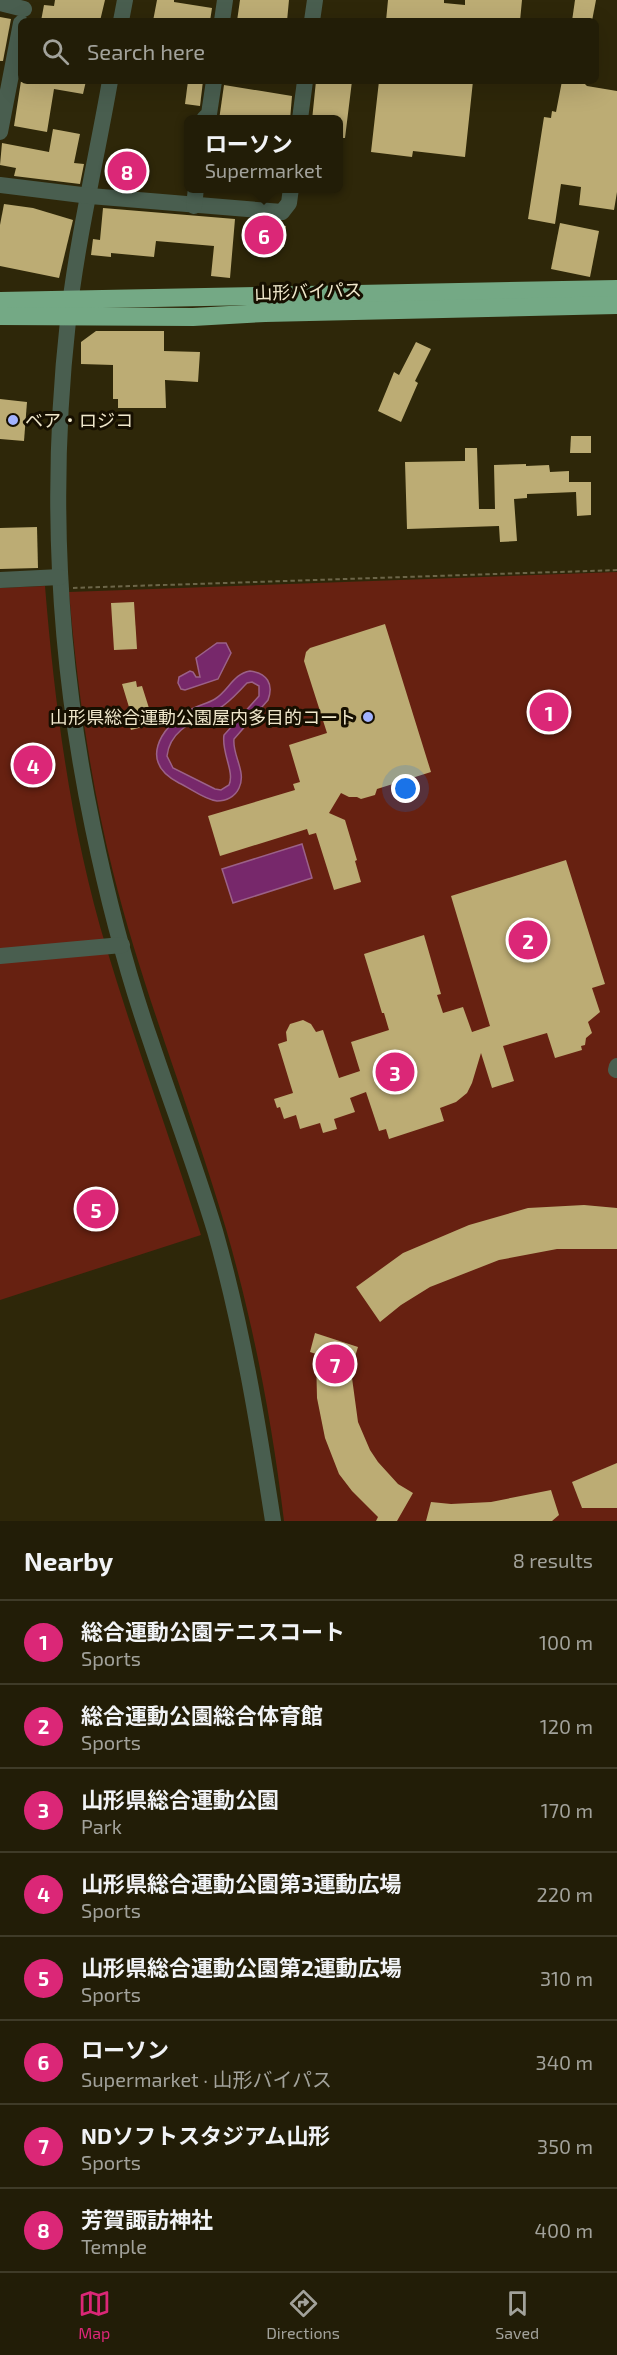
<!DOCTYPE html>
<meta charset="utf-8">
<style>
body{margin:0;font-family:"Exo 2","Noto Sans JP",sans-serif;background:#2e2a15;color:#f1f3f6}
.you{position:absolute;left:406px;top:789px;width:21px;height:21px;margin:-15px;border:4px solid #fff;border-radius:50%;background:#1a73e8;box-shadow:0 0 0 9px #1a73e833}
.badge{display:grid;place-items:center;width:39px;height:39px;border-radius:50%;background:#db2777;color:#fff;font-size:20px;font-weight:700}
.pin{position:absolute;translate:-50% -50%;border:3px solid #fff;box-shadow:0 2px 6px #0006}
.popup{position:absolute;left:184px;top:115px;width:159px;height:78px;box-sizing:border-box;display:grid;place-content:center;border-radius:9px;background:#221d07;filter:drop-shadow(0 2px 4px #0005);font-size:20px;white-space:nowrap;color:#a2a29b}
.popup b{font-size:22px;color:#f1f3f6}
.popup::after{content:'';position:absolute;left:50%;top:100%;margin-left:-12px;border:12px solid transparent;border-top-color:#221d07}
.list{margin:0;padding:0;list-style:none}
h2{display:flex;justify-content:space-between;align-items:center;height:78px;margin:0;padding:0 24px;font-size:26px}
h2 small{font-size:20px;font-weight:400;color:#a2a29b}
.list li{display:grid;grid-template-columns:39px 1fr auto;gap:18px;align-items:center;box-sizing:border-box;height:84px;padding:0 24px;border-top:2px solid #3f3b28}
.list b{display:block;font-size:22px;white-space:nowrap}
.list p{margin:0;font-size:20px;white-space:nowrap;color:#a2a29b}
.list em{font-size:20px;font-style:normal;color:#a2a29b}
.icon{flex:none;width:33px;height:33px;fill:none;stroke:currentColor;stroke-width:2;stroke-linecap:round;stroke-linejoin:round}
.map{position:relative;flex:none;width:617px;height:1521px;overflow:hidden}
.search{position:absolute;background:#221d07;box-shadow:0 6px 24px #0002;left:18px;right:18px;top:18px;height:66px;display:flex;align-items:center;gap:15px;box-sizing:border-box;padding:0 21px;border-radius:9px;color:#a2a29b;font-size:22px}
.sheet{height:750px;background:#221d07}
nav{display:flex;justify-content:space-around;align-items:center;box-sizing:border-box;height:84px;border-top:2px solid #3f3b28;background:#221d07;font-size:16px;color:#a2a29b}
nav a{display:grid;justify-items:center;gap:3px}
nav .on{color:#db2777}
.map>svg:first-child{display:block}
.green{fill:#672111}
.water{fill:#77286b;stroke:#9b6188;stroke-width:1.5;fill-rule:evenodd}
.building{fill:#bcac74}
.lines{fill:none;stroke-linecap:round;stroke-linejoin:round}
.path{stroke:#6c6548;stroke-width:2;stroke-dasharray:4.5 3;stroke-linecap:butt}
.minor{stroke:#495e4f;stroke-width:16}
.highway{stroke:#74a985;stroke-width:18}
.poi-dot{fill:#a2b2fd;stroke:#160f00;stroke-width:2}
.labels{text-anchor:middle;dominant-baseline:central;stroke-width:6;stroke-linejoin:round;paint-order:stroke}
.street-label{font-size:18px;fill:#efe7cb;stroke:#160f00}
.poi-label{font-size:18px;fill:#efe7cb;stroke:#160f00;text-anchor:start}
</style>
<div class="map">
<svg width="617" height="1521" viewBox="0 0 617 1521">
<rect width="100%" height="100%" fill="#2e2709"/>
<g class="green">
<path d="M617,572V1521H284C272,1421 254,1326 226,1229C191,1109 143,993 113,872C90,780 77,686 69,592Z"/>
<path d="M45,586C55,708 71,832 107,950C136,1046 171,1140 201,1235L0,1300V588Z"/>
</g>
<g class="water">
<path d="M217,643H226L231,653L218,679L185,690L181,689L178,683L179,677L190,671L193,672L196,677H200L196,658Z"/>
<path d="M250,671C267,673 274,684 268,700L234,739C232,755 247,772 239,788C235,797 226,801 217,801C205,800 190,788 179,783C139,762 159,729 190,710C198,705 207,704 215,699C229,690 233,674 250,671ZM252,682L259,686V696L224,735C221,752 235,772 229,785L221,790L215,789L173,768L167,756C170,728 198,720 218,709C229,703 238,692 247,683Z"/>
<path d="M302,844L312,878L233,903L222,869Z"/>
</g>
<g class="building">
<path d="M55,0H105L100,21H41L44,5L54,6Z"/>
<path d="M157,0H174V2L212,8L210,21H153Z"/>
<path d="M240,0H289L287,21H237Z"/>
<path d="M388,0H444V3L465,5V0H522L520,21H386Z"/>
<path d="M575,0H596L592,21H572Z"/>
<path d="M0,17L11,19L3,61H0Z"/>
<path d="M21,81H86L83,94L54,89L47,132L14,126Z"/>
<path d="M188,81H203L200,106L185,104Z"/>
<path d="M316,81H352L345,138H339V120H312Z"/>
<path d="M379,81H473L465,157L413,151L412,157L371,152Z"/>
<path d="M562,81H582L587,86L617,91V192L614,210L579,205L581,187L561,184L555,224L528,219L544,117L551,118L552,111L556,112Z"/>
<path d="M224,85L292,96L290,120H219Z"/>
<path d="M53,129L80,134L74,163L84,164L80,184L14,176L16,168L0,165L2,143L49,152Z"/>
<path d="M4,204L33,208L73,220L59,278L0,266V225Z"/>
<path d="M103,208L235,219L230,278L211,276L214,246L156,241L154,257L111,253V257L91,255L93,239L100,240Z"/>
<path d="M260,223L286,226L284,247L258,244Z"/>
<path d="M560,223L599,231L590,277L551,269Z"/>
<path d="M96,331H164V351L200,352L198,382L165,380L166,408H118V399H113V365L81,364V342Z"/>
<path d="M416,342L431,349L415,381L418,383L401,422L378,411L394,372L399,375Z"/>
<path d="M0,399L27,402L24,441L0,439Z"/>
<path d="M571,436H591V453H570Z"/>
<path d="M465,448H477L479,509H495L494,465L526,464V466L549,465L550,472L569,471V482H591V515L577,516L576,492L527,494V498L514,499L517,541L500,542L499,526L407,529L405,462L465,461Z"/>
<path d="M37,527L38,568L0,569V528Z"/>
<path d="M134,602L137,649L114,650L111,603Z"/>
<path d="M385,624L431,772L377,789L375,795L361,799L357,797H349L341,793L329,813L345,820L357,860L355,861L361,882L334,890L316,833L309,835L307,829L220,856L208,816L295,790L293,784L300,782L289,745L327,733L304,661L306,652L310,648Z"/>
<path d="M136,681L137,687L142,686L154,724L131,730L127,718L132,717L122,684Z"/>
<path d="M566,860L605,984L592,988L600,1012L588,1022L592,1033L586,1038L585,1045L581,1046L582,1050L555,1058L547,1033L503,1046L514,1081L492,1088L481,1053L472,1083L467,1093L456,1102L440,1108L444,1121L389,1139L386,1129L379,1131L366,1092L350,1098L355,1112L334,1119L337,1129L323,1133L320,1123L300,1129L296,1115L284,1119L280,1107L277,1108L274,1099L293,1093L278,1044L287,1041L286,1032L290,1024L303,1020L311,1024L316,1032L323,1030L339,1078L360,1071L351,1042L389,1030L384,1013H382L364,954L424,935L441,994L437,995L443,1013L463,1007L472,1032L490,1026L451,896Z"/>
<path d="M584,1205L617,1208V1249H557L499,1260L430,1287L401,1305L380,1322L356,1287L403,1253L469,1225L528,1208Z"/>
<path d="M315,1333L358,1347L354,1360L352,1378L358,1422L370,1450L378,1462L398,1484L413,1493L397,1521H376L378,1517L352,1491L339,1474L325,1438L317,1398L316,1354L310,1352Z"/>
<path d="M617,1463V1508H582L572,1482Z"/>
<path d="M551,1490L559,1515L552,1521H426L431,1502L451,1504L491,1502Z"/>
</g>
<g class="lines">
<path class="path" d="M73,588L617,570"/>
<g class="minor">
<path d="M0,3L24,9"/>
<path d="M121,21L125,0"/>
<path d="M222,21L225,0"/>
<path d="M312,21L315,0"/>
<path d="M110,81C96,161 77,240 68,321C49,491 58,661 93,828C108,900 127,973 151,1042C172,1105 196,1168 215,1231C242,1326 258,1424 273,1521"/>
<path d="M204,119L209,114L214,81"/>
<path d="M300,119L305,81"/>
<path d="M0,132L21,23"/>
<path d="M0,185L90,196L282,212L289,203L291,188"/>
<path d="M194,206L196,188"/>
<path d="M0,580L60,577"/>
<path d="M0,956L122,945"/>
<path d="M616,1070L617,1066"/>
</g>
<g class="highway">
<path d="M0,301L617,289"/>
<path d="M0,316L193,317L265,313L617,305"/>
</g>
</g>
<g class="poi-dot">
<circle cx="13" cy="420" r="6"/>
<circle cx="368" cy="717" r="6"/>
</g>
<g class="labels">
<g class="street-label">
<text transform="translate(308 291) rotate(-2)">山形バイパス</text>
</g>
<g class="poi-label">
<text x="25" y="420">ベア・ロジコ</text>
<text x="356" y="717" text-anchor="end">山形県総合運動公園屋内多目的コート</text>
</g>
</g>
</svg>
<div class="you"></div>
<div class="pin badge" style="left:549px;top:712px">1</div>
<div class="pin badge" style="left:528px;top:940px">2</div>
<div class="pin badge" style="left:395px;top:1072px">3</div>
<div class="pin badge" style="left:33px;top:765px">4</div>
<div class="pin badge" style="left:96px;top:1209px">5</div>
<div class="pin badge" style="left:264px;top:235px">6</div>
<div class="popup"><b>ローソン</b>Supermarket</div>
<div class="pin badge" style="left:335px;top:1364px">7</div>
<div class="pin badge" style="left:127px;top:171px">8</div>
<div class="search"><svg class="icon" aria-label="search" viewBox="0 0 24 24"><circle cx="10" cy="10" r="6"/><path d="M15 15l6 6"/></svg>Search here</div>
</div>
<section class="sheet">
<h2>Nearby<small>8 results</small></h2>
<ul class="list">
<li><span class="badge">1</span><div><b>総合運動公園テニスコート</b><p>Sports</p></div><em>100 m</em></li>
<li><span class="badge">2</span><div><b>総合運動公園総合体育館</b><p>Sports</p></div><em>120 m</em></li>
<li><span class="badge">3</span><div><b>山形県総合運動公園</b><p>Park</p></div><em>170 m</em></li>
<li><span class="badge">4</span><div><b>山形県総合運動公園第3運動広場</b><p>Sports</p></div><em>220 m</em></li>
<li><span class="badge">5</span><div><b>山形県総合運動公園第2運動広場</b><p>Sports</p></div><em>310 m</em></li>
<li><span class="badge">6</span><div><b>ローソン</b><p>Supermarket · 山形バイパス</p></div><em>340 m</em></li>
<li><span class="badge">7</span><div><b>NDソフトスタジアム山形</b><p>Sports</p></div><em>350 m</em></li>
<li><span class="badge">8</span><div><b>芳賀諏訪神社</b><p>Temple</p></div><em>400 m</em></li>
</ul>
</section>
<nav>
<a class="on"><svg class="icon" aria-label="map" viewBox="0 0 24 24"><path d="M3 6l6-2 6 2 6-2v14l-6 2-6-2-6 2zM9 4v14M15 6v14"/></svg>Map</a>
<a><svg class="icon" aria-label="directions" viewBox="0 0 24 24"><path d="M12 3l9 9-9 9-9-9zM9 14v-3h6M13 9l2 2-2 2"/></svg>Directions</a>
<a><svg class="icon" aria-label="saved" viewBox="0 0 24 24"><path d="M7 4h10v16l-5-4-5 4z"/></svg>Saved</a>
</nav>
